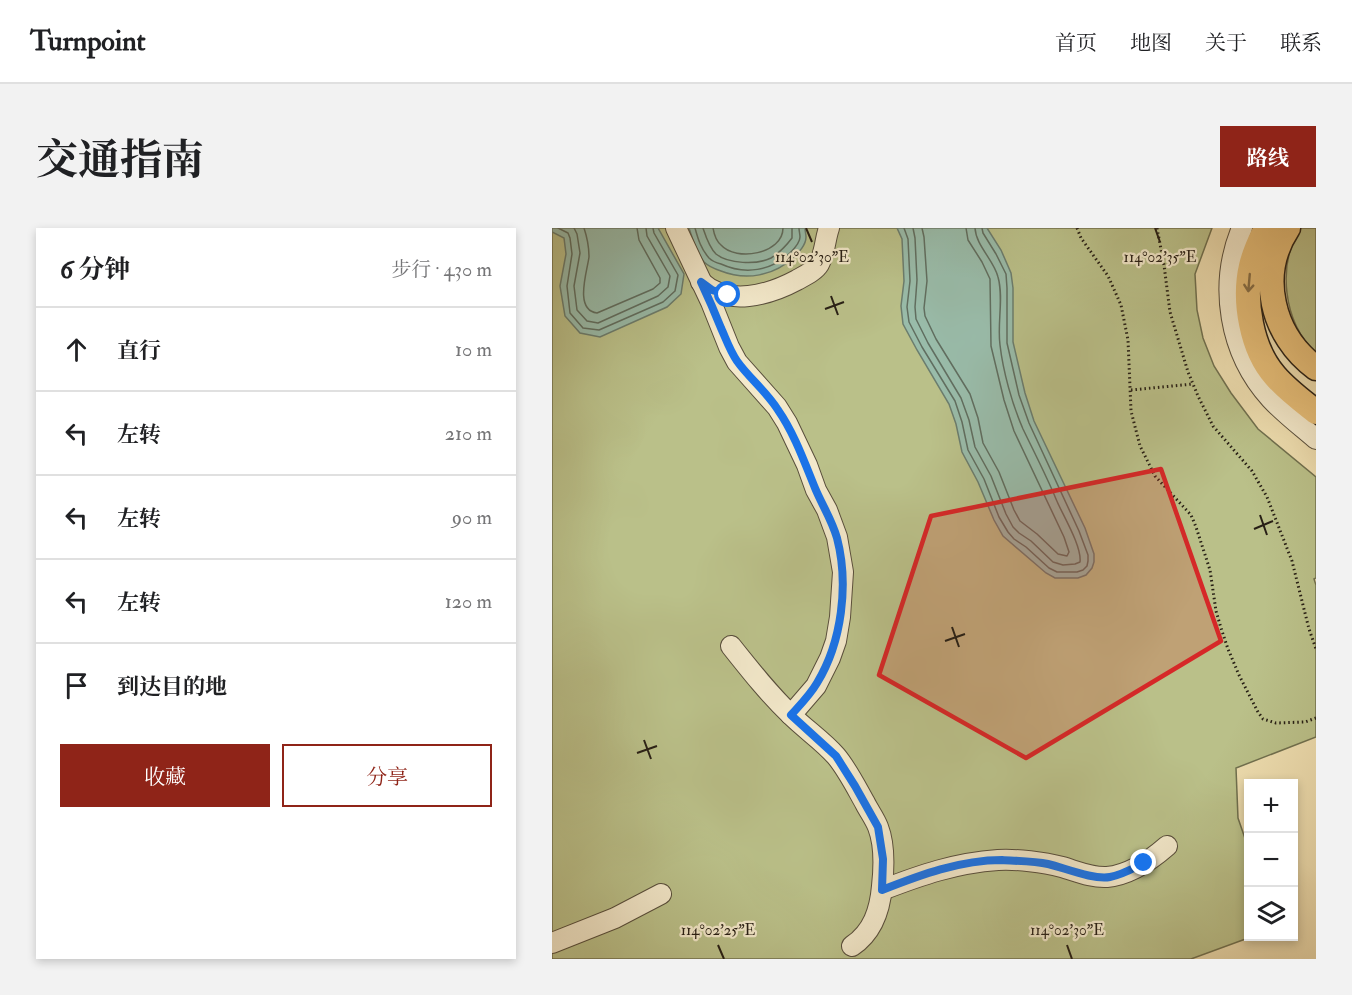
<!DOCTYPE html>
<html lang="zh">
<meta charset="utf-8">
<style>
body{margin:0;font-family:"IM FELL Double Pica","Noto Serif SC",serif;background:#f2f2f2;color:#202124}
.controls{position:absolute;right:18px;bottom:18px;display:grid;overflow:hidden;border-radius:0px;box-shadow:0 3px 9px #0003}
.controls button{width:54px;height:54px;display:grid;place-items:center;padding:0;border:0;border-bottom:2px solid #e0e0e0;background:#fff;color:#202124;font:30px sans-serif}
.stop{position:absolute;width:18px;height:18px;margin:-14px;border:4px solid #1a73e8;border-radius:50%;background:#fff}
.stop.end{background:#1a73e8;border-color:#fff;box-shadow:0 2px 6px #0008}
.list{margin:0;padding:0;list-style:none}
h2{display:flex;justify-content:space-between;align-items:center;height:78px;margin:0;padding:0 24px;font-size:26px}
h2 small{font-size:20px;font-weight:400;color:#757577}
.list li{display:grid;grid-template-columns:39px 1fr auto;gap:18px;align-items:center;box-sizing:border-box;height:84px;padding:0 24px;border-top:2px solid #e0e0e0}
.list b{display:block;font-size:22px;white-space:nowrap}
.list em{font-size:20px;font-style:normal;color:#757577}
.actions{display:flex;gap:12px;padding:18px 24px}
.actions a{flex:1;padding:14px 0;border:2px solid #8f2418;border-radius:0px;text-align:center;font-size:21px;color:#8f2418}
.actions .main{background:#8f2418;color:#fff}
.icon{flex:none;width:33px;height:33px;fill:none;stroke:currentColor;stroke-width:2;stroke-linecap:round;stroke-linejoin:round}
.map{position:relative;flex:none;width:764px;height:731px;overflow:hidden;border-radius:0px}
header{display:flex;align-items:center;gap:36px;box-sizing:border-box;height:84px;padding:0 30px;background:#fff;border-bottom:2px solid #e0e0e0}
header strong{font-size:28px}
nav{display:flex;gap:33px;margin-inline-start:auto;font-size:21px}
.intro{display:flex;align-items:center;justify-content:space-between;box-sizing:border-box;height:144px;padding:0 36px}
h1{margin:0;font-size:42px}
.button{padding:15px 27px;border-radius:0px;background:#8f2418;color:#fff;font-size:21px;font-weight:700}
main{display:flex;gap:36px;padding:0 36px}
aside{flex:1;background:#fff;border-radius:0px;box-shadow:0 3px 9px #0003}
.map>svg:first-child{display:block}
.green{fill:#bac089;stroke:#70704f;stroke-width:1.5}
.water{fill:#99bcaa;stroke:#6b7d6e;stroke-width:1.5}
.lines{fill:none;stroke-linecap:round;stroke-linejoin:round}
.shore{stroke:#606e60;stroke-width:1.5}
.minor-casing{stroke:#584e3c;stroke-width:22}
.major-casing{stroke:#271f15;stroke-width:27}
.path{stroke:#271f15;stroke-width:3;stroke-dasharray:1.5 3;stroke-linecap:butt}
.minor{stroke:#f3e9cb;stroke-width:20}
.major{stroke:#e6be78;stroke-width:24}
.oneway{stroke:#866e46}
.route{stroke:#1a73e8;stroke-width:8}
.marked{fill:#d62828;fill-opacity:0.2;stroke:#d62828;stroke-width:4.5;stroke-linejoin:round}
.ticks{fill:none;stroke:#271f15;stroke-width:2}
.ticks-label{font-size:15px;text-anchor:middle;fill:#271f15;stroke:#f3e9cb;stroke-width:4.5;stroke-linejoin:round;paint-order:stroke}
</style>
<header>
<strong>Turnpoint</strong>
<nav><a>首页</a><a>地图</a><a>关于</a><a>联系</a></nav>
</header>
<div class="intro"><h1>交通指南</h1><a class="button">路线</a></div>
<main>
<aside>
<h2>6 分钟<small>步行 · 430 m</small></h2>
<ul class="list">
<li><svg class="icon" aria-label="ahead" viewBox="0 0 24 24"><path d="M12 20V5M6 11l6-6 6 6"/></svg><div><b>直行</b></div><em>10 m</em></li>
<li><svg class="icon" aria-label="left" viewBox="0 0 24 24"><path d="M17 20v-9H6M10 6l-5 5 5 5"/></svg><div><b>左转</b></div><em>210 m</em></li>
<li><svg class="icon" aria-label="left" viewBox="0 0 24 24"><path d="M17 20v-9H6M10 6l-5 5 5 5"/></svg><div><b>左转</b></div><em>90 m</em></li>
<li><svg class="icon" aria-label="left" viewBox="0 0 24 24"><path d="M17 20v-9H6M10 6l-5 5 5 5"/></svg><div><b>左转</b></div><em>120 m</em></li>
<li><svg class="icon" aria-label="arrive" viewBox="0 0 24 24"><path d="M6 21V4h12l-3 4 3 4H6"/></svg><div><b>到达目的地</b></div></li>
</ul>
<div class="actions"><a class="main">收藏</a><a>分享</a></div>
</aside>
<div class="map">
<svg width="764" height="731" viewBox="0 0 764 731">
<rect width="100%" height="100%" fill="#edddaf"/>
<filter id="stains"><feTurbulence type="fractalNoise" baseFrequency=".00333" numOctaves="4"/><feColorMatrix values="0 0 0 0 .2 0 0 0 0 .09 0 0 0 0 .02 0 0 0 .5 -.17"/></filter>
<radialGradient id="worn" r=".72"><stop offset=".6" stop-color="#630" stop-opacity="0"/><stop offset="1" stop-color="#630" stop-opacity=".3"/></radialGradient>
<g class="green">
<path d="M0,0H660L643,46L645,82L651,110L662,138L679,165L706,201L764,249V350L762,351L764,357V509L684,540L686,590L696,619V708L699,709L639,731H0Z"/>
<path d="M748,0H764V125C731,94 725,38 748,0Z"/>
</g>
<g class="water">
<path d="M0,0H106L132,46L129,66L115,79L48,109L28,105L13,88L8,58L14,26L12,10L0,4Z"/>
<path d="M137,0H253C253,3 254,6 254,9C254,17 247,24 242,29C222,48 194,53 169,43C163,41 157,39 152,34C144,24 141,12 137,0Z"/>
<path d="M345,0H435L449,22L459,45L461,60V114L473,165L482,193L533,300L542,326V334L540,340L534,347L526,350H503L494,345L451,308L442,292L426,254L410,224L404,196L397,176L365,122L351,96L349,78L352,53L350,11Z"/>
</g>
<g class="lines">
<g class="shore">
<path d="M6,0L16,5L18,10L20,26L15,58L18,85L31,100L47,102L111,74L123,63L126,47L102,5L101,0"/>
<path d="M22,0L25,6L28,25L22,58L25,82L35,93L46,95L106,68L116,59L118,48L95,8L94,0"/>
<path d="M32,0C35,9 37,20 37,29C35,44 22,82 45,85L101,61L108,55V50L87,12L85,0"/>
<path d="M143,0C146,11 149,21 157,30C160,33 165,35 169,36C193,47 219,43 238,25C242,21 248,15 248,9C248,6 247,3 247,0"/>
<path d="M151,0C154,9 157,19 164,26C176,36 205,37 219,30C227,25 234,18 240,10V0"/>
<path d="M161,0C162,6 164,13 169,17C184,34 231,26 231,0"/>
<path d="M352,0L356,11L358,53L355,79L357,94L370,119L403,173L410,194L416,222L432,251L447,289L456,304L462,311L474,319L497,340L505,344H525L531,342L535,338L536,333V327L527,303L477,195L467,167L455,115V60L454,46L444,26L431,5L430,0"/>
<path d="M361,0L363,10L365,52L363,79L364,91L376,115L409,170L417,192L423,219L439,248L454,286L461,299L467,305L479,313L501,334L511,337L523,336L528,334C530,318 510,286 504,271C494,247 482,224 471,201C460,176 451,143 448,117C445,95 452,70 446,49C442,32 424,18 423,0"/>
<path d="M370,0L372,9L375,53L372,80L373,88L384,111L418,166L426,190L431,215L447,244L462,282L468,293L485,306L506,326L515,328L517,324L512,309L462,203L452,172L439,118L438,51L430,34L416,12L414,0"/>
</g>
<defs>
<g id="minor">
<path d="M124,0L159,74L177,119L185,134L225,179L235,195L255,237L264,262L275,282L285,309L291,344L288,389L284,413L278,430L264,458L239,487"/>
<path d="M690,0C666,57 677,125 719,171C733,186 749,198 764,211"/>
<path d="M149,54C176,79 217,67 245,52C252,48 263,43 267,36C273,25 273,11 277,0"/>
<path d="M179,418C198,442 217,466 239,487C253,501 271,513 284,528C295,541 304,559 313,575C317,583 323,591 326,599C333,617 332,640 330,658C328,682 321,704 300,718"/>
<path d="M330,662C369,647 403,635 446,632C465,631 491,634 510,639C524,643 540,650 555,649C577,647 599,632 615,618"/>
<path d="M0,715L63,690L109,666"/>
</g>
<g id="major">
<path d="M714,0C708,12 702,25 699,38C691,72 699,121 723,148C735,162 750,173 764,184"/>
<path d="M736,0C705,47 720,108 764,140"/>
</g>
</defs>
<use href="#minor" class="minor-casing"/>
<use href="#major" class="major-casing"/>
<g class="path">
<path d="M525,0L529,10L556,48L569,77L576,112L579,183L588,218L603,248L639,287L644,299L658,342L664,383L669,400L676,421L687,447L706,484L711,491L724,495L753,494L764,490"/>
<path d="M605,0L612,37L618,84L636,144L646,168L661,198L700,243L715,269L740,333L757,401L764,421"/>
<path d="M579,162L641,156"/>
</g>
<use href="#minor" class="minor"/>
<use href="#major" class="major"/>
</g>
<defs><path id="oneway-shaft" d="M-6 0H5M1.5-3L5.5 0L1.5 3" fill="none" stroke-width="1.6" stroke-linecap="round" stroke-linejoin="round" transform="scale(1.5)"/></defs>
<use class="oneway" href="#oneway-shaft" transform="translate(697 55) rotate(95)"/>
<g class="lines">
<path class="route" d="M176,67L160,62L149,54C156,69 163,85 169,100C174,111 178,123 185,133C197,150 215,164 226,182C242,205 252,233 263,260C270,277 280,292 285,310C297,356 290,414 265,455C258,467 248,477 239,487L284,528L303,558L326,599L331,631L330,662C368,647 408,632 450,632C464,633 482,633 496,636C513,640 541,652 558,649C570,647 582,640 592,635"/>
</g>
<path class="marked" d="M609,241L669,413L474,530L327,447L379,288Z"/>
<path class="ticks" d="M254,0L260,14M603,0L608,14M279,68L286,87M273,81L292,74M708,287L715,307M702,301L721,293M400,399L407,419M393,413L413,406M92,512L99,531M85,525L105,518M166,717L172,731M515,717L520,731"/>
<g class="ticks-label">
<text x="260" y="34">114°02'30"E</text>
<text x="608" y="34">114°02'35"E</text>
<text x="166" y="707">114°02'25"E</text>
<text x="515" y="707">114°02'30"E</text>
</g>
<rect width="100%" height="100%" filter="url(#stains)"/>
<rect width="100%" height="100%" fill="url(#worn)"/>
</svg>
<div class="controls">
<button>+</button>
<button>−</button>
<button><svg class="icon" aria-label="layers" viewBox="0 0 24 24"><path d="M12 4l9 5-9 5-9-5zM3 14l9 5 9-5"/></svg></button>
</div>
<div class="stop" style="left:176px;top:67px"></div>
<div class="stop end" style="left:592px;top:635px"></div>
</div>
</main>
